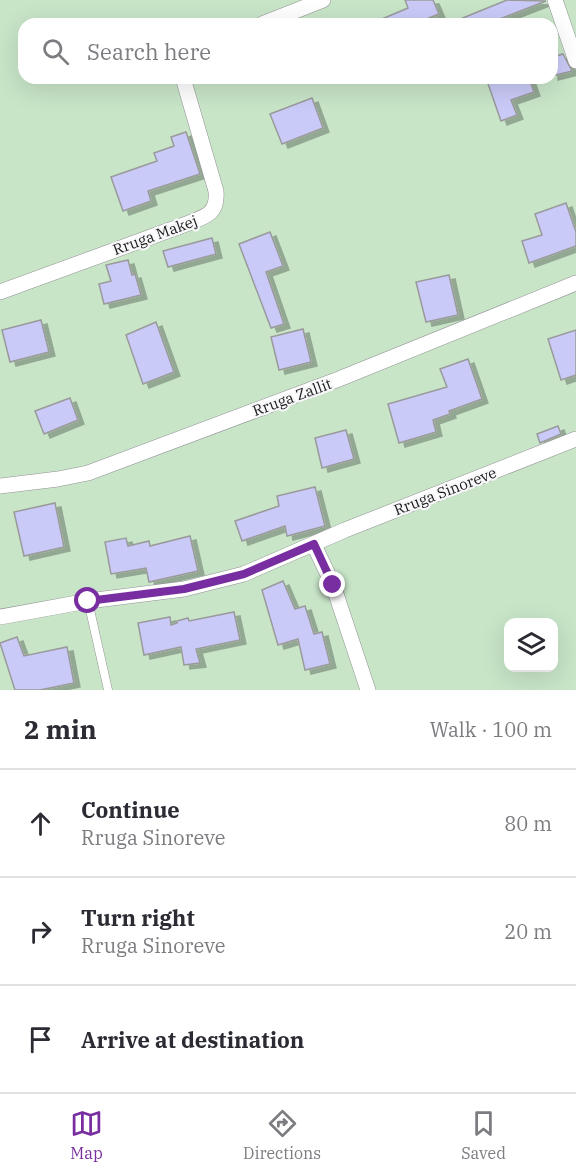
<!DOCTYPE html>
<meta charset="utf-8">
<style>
body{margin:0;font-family:"IBM Plex Serif",serif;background:#f7f7f7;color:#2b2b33}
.controls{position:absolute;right:18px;bottom:18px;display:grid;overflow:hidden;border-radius:12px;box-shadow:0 6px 24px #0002}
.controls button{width:54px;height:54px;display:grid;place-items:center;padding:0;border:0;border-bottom:2px solid #e1e1e2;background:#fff;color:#2b2b33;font:30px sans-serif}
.stop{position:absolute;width:18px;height:18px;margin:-14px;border:4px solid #782ea0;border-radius:50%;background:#fff}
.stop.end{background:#782ea0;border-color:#fff;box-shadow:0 2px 6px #0008}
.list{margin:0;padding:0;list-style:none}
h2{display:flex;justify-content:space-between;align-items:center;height:78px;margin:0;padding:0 24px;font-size:26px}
h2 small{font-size:20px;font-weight:400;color:#7c7c81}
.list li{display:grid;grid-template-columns:39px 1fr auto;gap:18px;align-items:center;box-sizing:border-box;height:108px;padding:0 24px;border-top:2px solid #e1e1e2}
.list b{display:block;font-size:22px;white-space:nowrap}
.list p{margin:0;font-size:20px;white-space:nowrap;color:#7c7c81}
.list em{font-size:20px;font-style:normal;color:#7c7c81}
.icon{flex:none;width:33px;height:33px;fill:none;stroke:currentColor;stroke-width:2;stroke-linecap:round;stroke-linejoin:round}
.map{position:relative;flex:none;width:576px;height:690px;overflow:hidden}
.search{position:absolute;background:#fff;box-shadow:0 6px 24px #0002;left:18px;right:18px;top:18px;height:66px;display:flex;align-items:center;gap:15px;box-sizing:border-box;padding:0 21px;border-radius:18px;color:#7c7c81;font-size:22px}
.sheet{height:402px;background:#fff}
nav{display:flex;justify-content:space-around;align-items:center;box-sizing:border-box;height:84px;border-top:2px solid #e1e1e2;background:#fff;font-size:16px;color:#7c7c81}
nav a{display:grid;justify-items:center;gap:3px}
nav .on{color:#782ea0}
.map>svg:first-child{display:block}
.green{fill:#c8e5c8;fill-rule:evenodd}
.building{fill:#c9caf7;stroke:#9a9a9b;stroke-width:1.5;filter:url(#shadow)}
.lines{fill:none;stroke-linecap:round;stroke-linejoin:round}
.service-casing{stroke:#929294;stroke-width:9}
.minor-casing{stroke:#929294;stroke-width:16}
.service{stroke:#fff;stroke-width:8}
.minor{stroke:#fff;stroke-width:15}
.route{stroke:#782ea0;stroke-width:8}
.labels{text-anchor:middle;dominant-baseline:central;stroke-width:4.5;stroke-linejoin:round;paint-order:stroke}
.street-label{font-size:15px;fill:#1b1b1c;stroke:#f8f8fa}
</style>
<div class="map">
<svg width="576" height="690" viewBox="0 0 576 690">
<defs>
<filter id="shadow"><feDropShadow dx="6" dy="4" stdDeviation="0" flood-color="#0004"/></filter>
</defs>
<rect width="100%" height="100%" fill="#ebebed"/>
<path class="green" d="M0,0H576V690H0ZM24,24H552V78H24ZM508,622H554V668H508Z"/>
<g class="building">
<path d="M405,0H433L439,14L414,24H370L408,8Z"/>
<path d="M507,0L546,1L487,24H448Z"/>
<path d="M563,54L572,71L552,76V57Z"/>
<path d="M486,78H529L534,92L511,100L517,115L501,121Z"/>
<path d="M312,98L323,128L282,144L270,114Z"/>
<path d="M186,132L200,174L148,191L151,201L123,211L111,177L157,161L154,153L174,146L171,137Z"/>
<path d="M566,203L576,232V246L529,263L522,241L542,235L535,214Z"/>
<path d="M270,232L283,266L266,272L284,324L271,328L239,244Z"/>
<path d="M212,238L216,254L168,267L163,251Z"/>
<path d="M128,260L132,275L135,274L141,295L104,304L99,284L111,281L106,265Z"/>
<path d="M449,275L458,315L426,322L416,282Z"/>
<path d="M41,320L49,352L10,362L2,330Z"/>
<path d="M156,322L174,372L143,384L126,335Z"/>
<path d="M303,329L311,362L279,370L271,337Z"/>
<path d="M576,330V375L561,380L548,339Z"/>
<path d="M468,359L482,399L449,411L450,414L433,420L436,432L399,443L388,404L447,387L440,369Z"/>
<path d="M70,398L78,420L44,434L35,411Z"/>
<path d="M558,426L561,434L540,443L537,434Z"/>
<path d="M346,430L354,459L322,468L315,438Z"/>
<path d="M315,487L325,526L287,536L285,526L242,541L235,521L279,506L277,496Z"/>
<path d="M55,503L64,547L24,556L14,512Z"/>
<path d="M190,536L198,571L149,582L146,568L111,574L105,542L126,538L128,546L149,541L150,546Z"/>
<path d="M283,581L295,609L305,606L314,634L322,632L330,664L305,670L298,639L278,645L262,590Z"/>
<path d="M234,612L240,640L196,649L200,663L184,665L181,647L144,655L138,623L170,617L171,625L177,623V621L188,618L189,621Z"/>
<path d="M17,637L24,656L67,647L74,683L40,690H15L0,643Z"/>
</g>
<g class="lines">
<defs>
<path id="service" d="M88,601L108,690"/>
<g id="minor">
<path d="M555,0L576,61"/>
<path d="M262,24L323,0"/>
<path d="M0,292L189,223C207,216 218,213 216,191L183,78"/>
<path d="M0,486L58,479L88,473L339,379L576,283"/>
<path d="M314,545L333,585L368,690"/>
<path d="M0,617L88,601L184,589L244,574L345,530L576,439"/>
</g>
</defs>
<use href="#service" class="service-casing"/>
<use href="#minor" class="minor-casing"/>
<use href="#service" class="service"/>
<use href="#minor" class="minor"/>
</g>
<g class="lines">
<path class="route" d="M88,601L184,589L244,574L314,544L333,585"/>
</g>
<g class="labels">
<g class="street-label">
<text transform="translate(155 235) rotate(-20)">Rruga Makej</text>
<text transform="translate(292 397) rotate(-20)">Rruga Zallit</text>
<text transform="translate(445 491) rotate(-21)">Rruga Sinoreve</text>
</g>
</g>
</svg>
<div class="controls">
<button><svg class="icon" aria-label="layers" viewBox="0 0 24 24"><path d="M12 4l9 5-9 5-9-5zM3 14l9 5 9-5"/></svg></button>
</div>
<div class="stop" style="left:88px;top:601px"></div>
<div class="stop end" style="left:333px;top:585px"></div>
<div class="search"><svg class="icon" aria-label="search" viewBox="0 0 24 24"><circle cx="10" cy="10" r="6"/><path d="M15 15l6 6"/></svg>Search here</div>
</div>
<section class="sheet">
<h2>2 min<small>Walk · 100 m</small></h2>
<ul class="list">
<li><svg class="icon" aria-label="ahead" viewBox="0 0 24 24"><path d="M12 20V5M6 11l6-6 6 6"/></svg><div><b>Continue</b><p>Rruga Sinoreve</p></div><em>80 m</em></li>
<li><svg class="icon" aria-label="right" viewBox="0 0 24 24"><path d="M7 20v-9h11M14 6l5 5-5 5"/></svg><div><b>Turn right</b><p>Rruga Sinoreve</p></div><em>20 m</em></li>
<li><svg class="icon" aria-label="arrive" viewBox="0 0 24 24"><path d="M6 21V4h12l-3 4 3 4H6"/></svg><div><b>Arrive at destination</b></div></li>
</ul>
</section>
<nav>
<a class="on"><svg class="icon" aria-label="map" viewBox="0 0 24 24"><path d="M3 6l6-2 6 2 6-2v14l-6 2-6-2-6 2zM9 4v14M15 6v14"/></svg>Map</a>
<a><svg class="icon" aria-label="directions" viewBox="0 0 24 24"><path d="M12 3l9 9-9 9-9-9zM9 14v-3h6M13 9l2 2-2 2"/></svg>Directions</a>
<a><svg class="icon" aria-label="saved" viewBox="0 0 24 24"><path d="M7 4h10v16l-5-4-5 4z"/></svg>Saved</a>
</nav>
